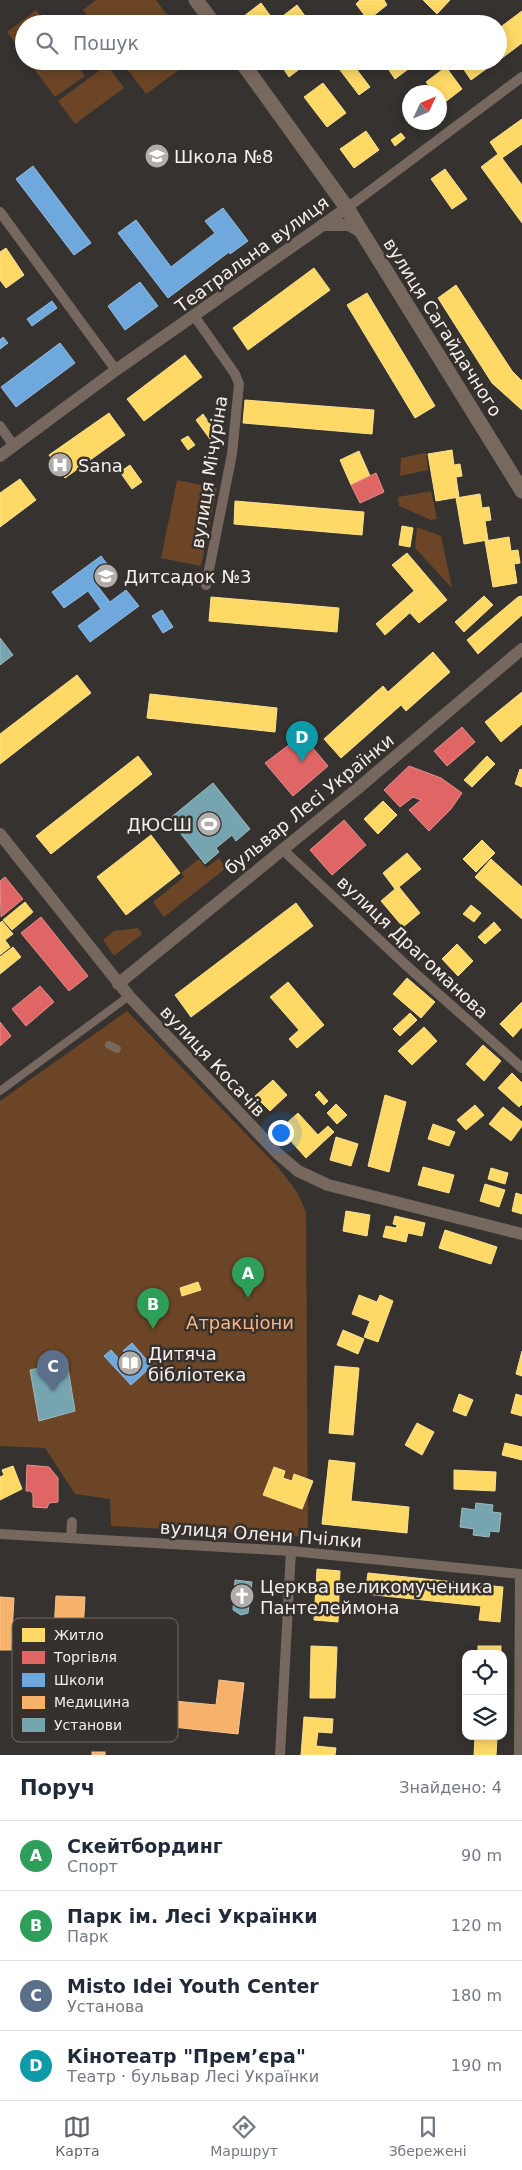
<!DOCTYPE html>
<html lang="uk">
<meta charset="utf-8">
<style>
body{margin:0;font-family:"DejaVu Sans",sans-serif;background:#f6f6f7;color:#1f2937}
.controls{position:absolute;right:15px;bottom:15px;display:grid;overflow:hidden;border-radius:10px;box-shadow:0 2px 12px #0003}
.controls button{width:45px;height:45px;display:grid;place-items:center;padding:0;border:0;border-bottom:1px solid #e0e1e3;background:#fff;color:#1f2937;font:25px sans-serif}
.compass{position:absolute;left:402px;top:85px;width:45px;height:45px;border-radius:50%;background:#fff;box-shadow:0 2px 12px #0003;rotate:46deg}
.you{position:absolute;left:280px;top:1132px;width:18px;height:18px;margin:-12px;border:4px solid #fff;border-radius:50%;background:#1a73e8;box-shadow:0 0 0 8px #1a73e833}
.badge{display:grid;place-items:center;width:32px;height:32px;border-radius:50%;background:#60646b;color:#fff;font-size:16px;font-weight:700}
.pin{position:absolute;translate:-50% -41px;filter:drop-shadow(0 1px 2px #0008)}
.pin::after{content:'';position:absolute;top:26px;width:18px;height:15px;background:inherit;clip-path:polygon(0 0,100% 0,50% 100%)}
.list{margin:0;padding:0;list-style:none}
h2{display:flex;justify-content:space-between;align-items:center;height:65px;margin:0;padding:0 20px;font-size:21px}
h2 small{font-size:16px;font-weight:400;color:#747a83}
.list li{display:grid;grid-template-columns:32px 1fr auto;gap:15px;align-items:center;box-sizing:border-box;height:70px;padding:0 20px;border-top:1px solid #e0e1e3}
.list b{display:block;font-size:19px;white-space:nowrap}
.list p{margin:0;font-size:16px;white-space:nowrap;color:#747a83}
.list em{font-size:16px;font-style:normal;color:#747a83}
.icon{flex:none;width:28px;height:28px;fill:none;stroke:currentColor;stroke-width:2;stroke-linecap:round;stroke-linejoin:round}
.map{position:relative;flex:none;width:522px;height:1755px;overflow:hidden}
.search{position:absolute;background:#fff;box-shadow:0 2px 12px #0003;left:15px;right:15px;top:15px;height:55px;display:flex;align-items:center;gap:12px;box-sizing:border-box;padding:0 18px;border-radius:28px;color:#747a83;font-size:19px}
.sheet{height:345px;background:#fff}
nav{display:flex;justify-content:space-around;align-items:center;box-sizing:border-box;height:70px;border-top:1px solid #e0e1e3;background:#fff;font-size:14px;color:#747a83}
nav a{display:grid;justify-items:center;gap:2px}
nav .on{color:#60646b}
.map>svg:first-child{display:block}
.green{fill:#6b4525}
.homes{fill:#ffd966;stroke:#fbe08e}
.shops{fill:#e06666;stroke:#e68f8e}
.schools{fill:#6fa8dc;stroke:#97bde1}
.health{fill:#f6b26b;stroke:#f5c492}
.public{fill:#76a5af;stroke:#9cbbc1}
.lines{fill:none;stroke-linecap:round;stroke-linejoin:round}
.pedestrian{stroke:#76685e;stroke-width:8}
.minor{stroke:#76685e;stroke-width:10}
.tertiary{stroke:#76685e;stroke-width:12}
.secondary{stroke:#78695e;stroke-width:15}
.labels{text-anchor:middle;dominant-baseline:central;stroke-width:5;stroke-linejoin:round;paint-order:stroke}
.poi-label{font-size:18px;fill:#f3efec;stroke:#37312d;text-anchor:start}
.street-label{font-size:18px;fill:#f3efec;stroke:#37312d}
.park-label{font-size:18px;fill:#fcb682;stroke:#37312d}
.key{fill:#37312d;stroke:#6f6a66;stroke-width:1}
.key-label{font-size:14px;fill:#f3efec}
</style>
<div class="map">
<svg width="522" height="1755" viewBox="0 0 522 1755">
<rect width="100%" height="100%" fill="#35322f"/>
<g class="green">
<path d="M96,0H156L174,24H94L83,10Z"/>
<path d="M36,10L46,24H24V55L7,32Z"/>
<path d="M28,61H74L85,76L55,97Z"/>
<path d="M121,61H191L146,94Z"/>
<path d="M107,65L124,88L75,124L58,101Z"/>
<path d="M426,453L428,470L400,476L401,458Z"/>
<path d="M177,480L217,488L201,566L161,558Z"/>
<path d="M431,491L437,519L431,520L399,506L398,497Z"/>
<path d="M417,527L441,536L452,588L415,548Z"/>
<path d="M219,858L226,868L164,917L153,902L184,877L181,873L199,859L206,868Z"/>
<path d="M138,928L142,934L114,956L103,940L114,931Z"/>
<path d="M127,1011L278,1167L297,1192L306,1212L308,1537L111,1526L110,1499L75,1494L45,1448L0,1446V1101Z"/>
</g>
<g class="homes">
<path d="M360,0H384L387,5L368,20L356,4Z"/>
<path d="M423,0H450L437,14Z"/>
<path d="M261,3L275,22L297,5L311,24H250L244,16Z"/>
<path d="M522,11V43L498,61V29Z"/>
<path d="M278,61H304L306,64L289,77Z"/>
<path d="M395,61H407L411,67L395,79L387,67Z"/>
<path d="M458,61H497L471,80Z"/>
<path d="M351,62L370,87L359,95L340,70Z"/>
<path d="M446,67L462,89L440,106V92H420L429,86L426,82Z"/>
<path d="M323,83L346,113L327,127L304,97Z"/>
<path d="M522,119V144L502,158L522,185V223L481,167L498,154L490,142Z"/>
<path d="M366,131L379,150L354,168L340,149Z"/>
<path d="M401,133L405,138L395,146L391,140Z"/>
<path d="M445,169L467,199L452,209L431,179Z"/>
<path d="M6,248L24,275L6,288L0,280V252Z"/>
<path d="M314,268L330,290L248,350L233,328Z"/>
<path d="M456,285L512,371L522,381V410L492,383L438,298Z"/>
<path d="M367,293L435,406L415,418L347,305Z"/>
<path d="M185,355L202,377L144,421L127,399Z"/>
<path d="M245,400L374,410L372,434L243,423Z"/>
<path d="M109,413L125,435L65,478L49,455Z"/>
<path d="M203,414L217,434L210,439L196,420Z"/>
<path d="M188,436L195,445L188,450L181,440Z"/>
<path d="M452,450L454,465L460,464L462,476L456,477L459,497L436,501L428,454Z"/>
<path d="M359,451L370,476L351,485L340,460Z"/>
<path d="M130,465L142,482L132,489L120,472Z"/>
<path d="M20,479L36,500L0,527V493Z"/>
<path d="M480,494L482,508L489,507L491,520L485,521L488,540L464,544L456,498Z"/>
<path d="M235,501L364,512L362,535L234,524Z"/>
<path d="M402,526L413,528L410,547L399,545Z"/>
<path d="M509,537L511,551L518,550L520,563L514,564L517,583L493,587L485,541Z"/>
<path d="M407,553L447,600L419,623L410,613L423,601L392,565Z"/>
<path d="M414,591L423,601L385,635L376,624Z"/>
<path d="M484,596L493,605L464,632L455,622Z"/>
<path d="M522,596V615L478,654L467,640L518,597Z"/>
<path d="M211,597L339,608L337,632L209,621Z"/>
<path d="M433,652L450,672L406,711L401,705L341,758L324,739L383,686L388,692Z"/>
<path d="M77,675L91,693L0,764V734Z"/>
<path d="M522,692V724L501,742L485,722Z"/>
<path d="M150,694L277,708L275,732L147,718Z"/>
<path d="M138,756L152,774L51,854L36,836Z"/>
<path d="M487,756L495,764L472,787L464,780Z"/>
<path d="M520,769L522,770V787L515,784Z"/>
<path d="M383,801L397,815L378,834L364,819Z"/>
<path d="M151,835L180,873L126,915L97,877Z"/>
<path d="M482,840L495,853L476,872L463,859Z"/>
<path d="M407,853L421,869L399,887L420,913L403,927L381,901L395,889L383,873Z"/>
<path d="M491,859L522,887V919L475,877Z"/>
<path d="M25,902L33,912L12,930L3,920Z"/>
<path d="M296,903L313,926L191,1017L175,995Z"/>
<path d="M471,905L481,913L474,922L463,914Z"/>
<path d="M2,921L13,934L5,940L10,947L0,955V923Z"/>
<path d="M494,922L501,930L485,944L478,937Z"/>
<path d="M457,944L473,961L458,976L442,959Z"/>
<path d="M13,947L21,957L0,974V957Z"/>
<path d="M407,978L435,1002L421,1018L393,994Z"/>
<path d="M288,982L324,1025L297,1048L289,1039L299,1030L270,997Z"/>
<path d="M522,1002V1027L513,1037L500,1024Z"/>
<path d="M410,1013L417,1020L400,1036L393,1029Z"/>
<path d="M424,1027L437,1041L412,1065L398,1051Z"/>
<path d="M483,1045L501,1061L484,1081L466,1064Z"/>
<path d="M512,1073L522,1083V1104L519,1107L498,1088Z"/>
<path d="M273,1080L287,1095L270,1111L255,1096Z"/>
<path d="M319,1091L328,1101L324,1105L315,1095Z"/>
<path d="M385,1095L406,1102L389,1172L368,1166Z"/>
<path d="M336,1104L347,1115L337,1124L327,1113Z"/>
<path d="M475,1105L484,1115L466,1130L457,1120Z"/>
<path d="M503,1107L522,1122V1126L511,1141L489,1124Z"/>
<path d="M298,1113L318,1135L328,1126L334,1132L306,1158L280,1129Z"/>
<path d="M433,1124L455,1132L449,1146L428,1139Z"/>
<path d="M336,1137L358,1144L351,1166L330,1160Z"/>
<path d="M423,1167L454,1175L449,1193L418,1185Z"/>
<path d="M491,1168L508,1173L505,1184L488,1179Z"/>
<path d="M485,1184L505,1190L499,1207L480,1201Z"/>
<path d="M516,1193L522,1195V1214L512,1211Z"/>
<path d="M346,1211L370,1215L367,1236L343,1231Z"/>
<path d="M395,1216L425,1223L422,1236L408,1233L406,1242L383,1237L386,1226L396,1228L397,1225L393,1224Z"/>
<path d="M445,1230L497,1247L491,1264L439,1248Z"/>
<path d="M198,1282L201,1290L182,1296L180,1288Z"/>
<path d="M359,1295L377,1302L380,1295L393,1301L378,1342L364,1337L370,1321L352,1314Z"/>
<path d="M343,1330L364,1339L358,1354L337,1345Z"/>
<path d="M522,1351V1376L516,1374Z"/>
<path d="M335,1366L359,1368L353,1435L329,1433Z"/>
<path d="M459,1394L473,1400L466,1416L453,1411Z"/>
<path d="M516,1394L522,1396V1416L511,1413Z"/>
<path d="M417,1423L434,1432L422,1455L405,1445Z"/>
<path d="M505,1443L522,1447V1460L502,1455Z"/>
<path d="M329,1460L355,1463L351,1501L409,1507L407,1533L322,1524Z"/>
<path d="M13,1466L22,1489L0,1500V1477L4,1475L2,1470Z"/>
<path d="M274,1467L285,1471L283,1478L292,1481L294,1474L313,1481L302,1509L263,1495Z"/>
<path d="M454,1470L496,1472L495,1491L454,1489Z"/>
<path d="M317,1569L340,1571L338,1622L314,1620Z"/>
<path d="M368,1573L503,1587L500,1622L479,1620L481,1606L365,1594Z"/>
<path d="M311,1646L337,1647L335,1698H310Z"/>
<rect x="478" y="1646" width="23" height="8"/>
<path d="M304,1717L333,1719L332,1733L318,1732L316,1746L336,1748L335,1755H301Z"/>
<path d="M475,1737L497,1738L496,1755H474Z"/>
</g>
<g class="shops">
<path d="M376,473L384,492L360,503L351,485Z"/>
<path d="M462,727L475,742L447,766L434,751Z"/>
<path d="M302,735L328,766L293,796L265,763Z"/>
<path d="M409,766L441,778L462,793L451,809L429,831L409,810L421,800L413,797L400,807L384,790Z"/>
<path d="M344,820L366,845L332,875L310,850Z"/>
<path d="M5,877L23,899L1,917L0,881Z"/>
<path d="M41,917L88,976L69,991L21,933Z"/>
<path d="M40,986L54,1002L26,1026L12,1009Z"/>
<path d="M0,1022L11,1036L0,1046Z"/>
<path d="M27,1465L49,1467L58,1478V1502L49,1503L47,1508L33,1507V1495L31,1491H26Z"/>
</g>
<g class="schools">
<path d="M33,166L91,243L74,255L16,179Z"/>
<path d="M223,208L248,241L230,254L229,252L168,298L118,233L136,220L171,267L215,233L205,221Z"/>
<path d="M140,282L158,306L125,330L108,306Z"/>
<path d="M52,301L57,308L32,326L27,319Z"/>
<path d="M3,337L8,343L0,349V340Z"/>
<path d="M60,343L75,363L16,407L1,387Z"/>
<path d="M101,556L113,572L96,584L110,602L126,590L139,606L90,642L78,626L101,609L88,591L64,608L52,592Z"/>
<path d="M162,610L173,627L163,633L152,616Z"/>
<path d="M132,1343L152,1366L131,1385L104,1356L111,1350L121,1361L126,1355L123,1351Z"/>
</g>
<g class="health">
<path d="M56,1596L85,1597L78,1718L49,1717Z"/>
<path d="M0,1597L14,1598L11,1650H0Z"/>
<path d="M132,1671L156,1674L153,1699L216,1705L219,1680L244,1683L238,1734L126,1722Z"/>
<rect x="92" y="1752" width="13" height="3"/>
</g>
<g class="public">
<path d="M0,638L13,655L0,665Z"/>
<path d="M213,783L250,829L236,841L232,835L216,848L219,852L205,864L169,819Z"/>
<path d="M67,1362L75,1411L39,1421L30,1370Z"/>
<path d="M476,1503L493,1505L492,1512L501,1513L499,1532L490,1531L489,1537L473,1535L474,1529L460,1527L462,1508L475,1510Z"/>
<path d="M235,1580L252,1582L248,1613L241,1615L233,1610Z"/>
</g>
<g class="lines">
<g class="pedestrian">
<path d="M109,1045L117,1049"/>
<path d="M0,1091L129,996"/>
</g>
<g class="minor">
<path d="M347,208L522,77"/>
<path d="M0,212L116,370"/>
<path d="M195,317L235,374L239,384L232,454L206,585"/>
<path d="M0,426L14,446"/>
<path d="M282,849L408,967L522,1068"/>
<path d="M0,1534L291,1551L520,1574L519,1755"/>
<path d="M71,1537L72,1522"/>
<path d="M280,1755L291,1551"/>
</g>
<g class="tertiary">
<path d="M322,225H349L362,233"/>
<path d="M0,456L116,370L347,208"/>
<path d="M0,834L129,996L277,1153L298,1171L328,1185L522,1234"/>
<path d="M118,984L357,789L522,649"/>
</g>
<g class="secondary">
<path d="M196,0L214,24"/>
<path d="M241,61L347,208L522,491"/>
</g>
</g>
<defs>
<symbol id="school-disc" viewBox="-11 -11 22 22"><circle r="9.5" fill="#b0adaa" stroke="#37312d"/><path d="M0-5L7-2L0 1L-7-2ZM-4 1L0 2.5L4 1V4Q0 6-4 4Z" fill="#fff"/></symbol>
<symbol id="hospital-disc" viewBox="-11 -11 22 22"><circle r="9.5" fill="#b0adaa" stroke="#37312d"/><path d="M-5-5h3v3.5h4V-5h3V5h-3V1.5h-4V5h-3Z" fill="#fff"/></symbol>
<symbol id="stadium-disc" viewBox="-11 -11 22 22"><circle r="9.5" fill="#b0adaa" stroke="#37312d"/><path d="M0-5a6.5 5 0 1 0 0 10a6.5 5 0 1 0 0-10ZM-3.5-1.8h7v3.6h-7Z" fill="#fff"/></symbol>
<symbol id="library-disc" viewBox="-11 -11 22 22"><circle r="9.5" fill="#b0adaa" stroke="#37312d"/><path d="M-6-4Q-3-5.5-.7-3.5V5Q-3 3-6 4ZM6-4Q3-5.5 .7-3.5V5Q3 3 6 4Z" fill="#fff"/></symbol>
<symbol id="church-disc" viewBox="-11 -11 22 22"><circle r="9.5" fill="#b0adaa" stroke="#37312d"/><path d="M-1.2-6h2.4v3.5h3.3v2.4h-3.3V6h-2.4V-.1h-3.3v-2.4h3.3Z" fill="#fff"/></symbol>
</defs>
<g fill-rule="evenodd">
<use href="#school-disc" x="143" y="142" width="28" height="28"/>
<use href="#hospital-disc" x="46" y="451" width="28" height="28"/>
<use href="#school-disc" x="92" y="562" width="28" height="28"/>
<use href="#stadium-disc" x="195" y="810" width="28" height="28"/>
<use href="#library-disc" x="116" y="1349" width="28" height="28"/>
<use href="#church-disc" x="228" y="1582" width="28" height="28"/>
</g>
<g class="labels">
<g class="poi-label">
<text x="174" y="156">Школа №8</text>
<text x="78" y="465">Sana</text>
<text x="124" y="576">Дитсадок №3</text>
<text x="192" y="824" text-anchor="end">ДЮСШ</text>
<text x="148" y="1353">Дитяча<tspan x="148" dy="21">бібліотека</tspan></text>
<text x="260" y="1586">Церква великомученика<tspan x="260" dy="21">Пантелеймона</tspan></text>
</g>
<g class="street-label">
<text transform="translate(252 254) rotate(-36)">Театральна вулиця</text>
<text transform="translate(443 327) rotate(58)">вулиця Сагайдачного</text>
<text transform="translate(209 472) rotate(-81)">вулиця Мічуріна</text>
<text transform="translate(309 804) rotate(-39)">бульвар Лесі Українки</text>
<text transform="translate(413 947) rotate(43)">вулиця Драгоманова</text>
<text transform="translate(213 1061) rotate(47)">вулиця Косачів</text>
<text transform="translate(261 1534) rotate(4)">вулиця Олени Пчілки</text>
</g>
<g class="park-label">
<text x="240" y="1322">Атракціони</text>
</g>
</g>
<rect x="12" y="1618" width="166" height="124" rx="8" class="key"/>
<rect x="22" y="1628" width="23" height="14" fill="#ffd966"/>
<rect x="22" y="1651" width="23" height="13" fill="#e06666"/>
<rect x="22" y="1673" width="23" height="14" fill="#6fa8dc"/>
<rect x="22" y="1696" width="23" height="13" fill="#f6b26b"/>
<rect x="22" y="1718" width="23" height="14" fill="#76a5af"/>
<g class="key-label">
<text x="54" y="1640">Житло</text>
<text x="54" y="1662">Торгівля</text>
<text x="54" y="1685">Школи</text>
<text x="54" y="1707">Медицина</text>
<text x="54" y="1730">Установи</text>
</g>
</svg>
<div class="controls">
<button><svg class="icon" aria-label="locate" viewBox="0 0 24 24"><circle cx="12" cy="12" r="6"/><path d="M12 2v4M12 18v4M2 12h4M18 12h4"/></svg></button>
<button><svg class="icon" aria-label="layers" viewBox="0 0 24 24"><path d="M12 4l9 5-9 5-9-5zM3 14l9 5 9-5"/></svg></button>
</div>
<svg class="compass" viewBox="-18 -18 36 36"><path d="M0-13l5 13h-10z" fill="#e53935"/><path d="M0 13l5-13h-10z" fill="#747a83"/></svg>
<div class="you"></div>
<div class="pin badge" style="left:248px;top:1298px;background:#2e9e5b">A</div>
<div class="pin badge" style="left:153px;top:1329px;background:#2e9e5b">B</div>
<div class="pin badge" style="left:53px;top:1391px;background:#5c6f8a">C</div>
<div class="pin badge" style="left:302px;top:762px;background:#0f9aa8">D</div>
<div class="search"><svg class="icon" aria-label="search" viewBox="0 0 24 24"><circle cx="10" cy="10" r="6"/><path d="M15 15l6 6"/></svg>Пошук</div>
</div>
<section class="sheet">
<h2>Поруч<small>Знайдено: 4</small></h2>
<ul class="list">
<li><span class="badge" style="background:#2e9e5b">A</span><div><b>Скейтбординг</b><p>Спорт</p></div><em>90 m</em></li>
<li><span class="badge" style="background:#2e9e5b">B</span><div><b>Парк ім. Лесі Українки</b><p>Парк</p></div><em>120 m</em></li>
<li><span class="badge" style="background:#5c6f8a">C</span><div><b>Misto Idei Youth Center</b><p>Установа</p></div><em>180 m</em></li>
<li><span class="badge" style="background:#0f9aa8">D</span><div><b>Кінотеатр &quot;Прем’єра&quot;</b><p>Театр · бульвар Лесі Українки</p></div><em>190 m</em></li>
</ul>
</section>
<nav>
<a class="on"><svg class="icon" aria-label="map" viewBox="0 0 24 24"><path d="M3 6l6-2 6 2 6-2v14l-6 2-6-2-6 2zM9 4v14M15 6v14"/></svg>Карта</a>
<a><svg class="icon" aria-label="directions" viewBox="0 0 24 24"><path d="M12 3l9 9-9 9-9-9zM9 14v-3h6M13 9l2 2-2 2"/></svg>Маршрут</a>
<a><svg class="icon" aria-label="saved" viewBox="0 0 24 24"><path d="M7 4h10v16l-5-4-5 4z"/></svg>Збережені</a>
</nav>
